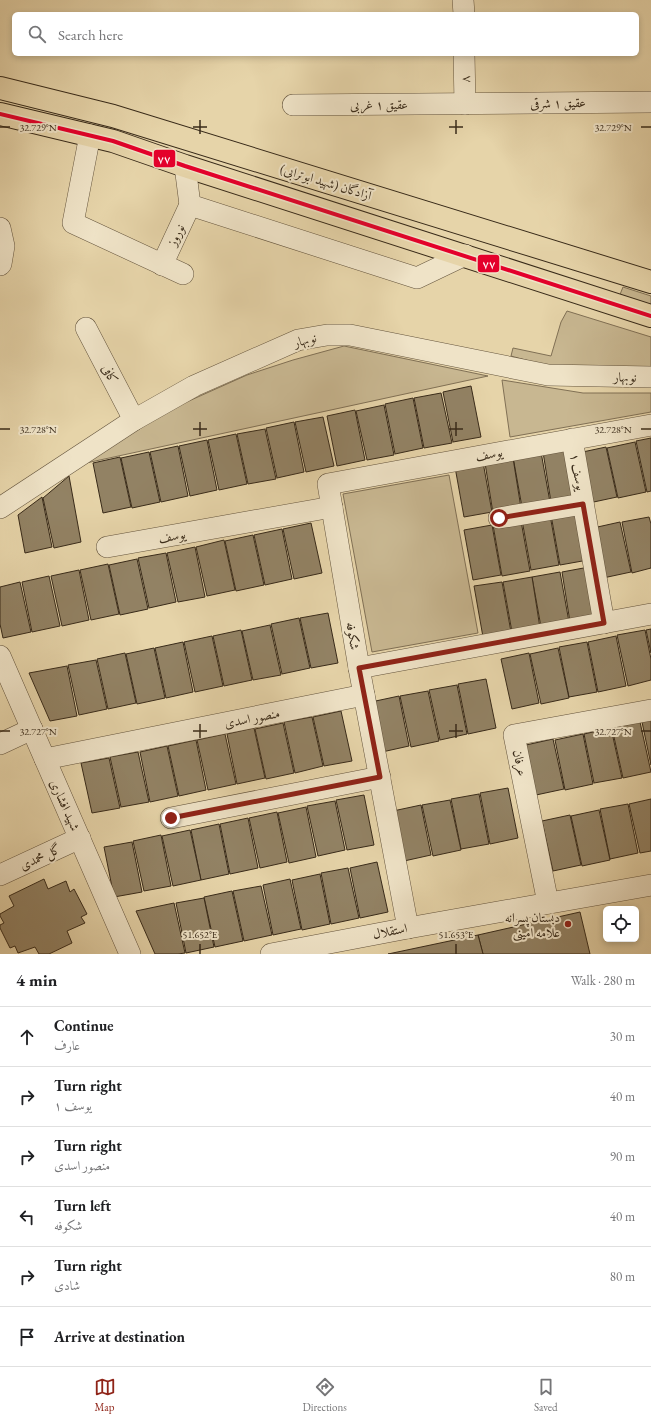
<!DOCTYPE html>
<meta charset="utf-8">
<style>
body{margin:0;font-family:"EB Garamond",Amiri,serif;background:#f6f6f6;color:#202124}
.controls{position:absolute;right:12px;bottom:12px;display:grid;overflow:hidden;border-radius:6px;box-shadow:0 2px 6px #0003}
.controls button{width:36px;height:36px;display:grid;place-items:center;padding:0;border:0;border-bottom:1px solid #e0e0e0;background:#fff;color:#202124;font:20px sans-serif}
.stop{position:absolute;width:12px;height:12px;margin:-9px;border:3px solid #8f2418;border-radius:50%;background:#fff}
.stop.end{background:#8f2418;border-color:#fff;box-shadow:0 1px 4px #0008}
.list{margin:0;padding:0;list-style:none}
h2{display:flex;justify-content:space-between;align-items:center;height:52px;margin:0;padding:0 16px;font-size:17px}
h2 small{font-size:13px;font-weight:400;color:#757577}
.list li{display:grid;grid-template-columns:26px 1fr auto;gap:12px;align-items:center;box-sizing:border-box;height:60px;padding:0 16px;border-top:1px solid #e0e0e0}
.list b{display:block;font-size:15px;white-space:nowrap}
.list p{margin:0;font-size:13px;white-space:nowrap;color:#757577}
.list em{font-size:13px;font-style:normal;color:#757577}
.icon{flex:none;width:22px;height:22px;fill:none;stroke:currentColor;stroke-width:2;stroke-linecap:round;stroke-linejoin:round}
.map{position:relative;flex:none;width:651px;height:954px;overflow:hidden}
.search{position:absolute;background:#fff;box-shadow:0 2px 6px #0003;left:12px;right:12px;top:12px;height:44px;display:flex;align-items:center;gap:10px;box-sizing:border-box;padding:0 14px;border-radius:6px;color:#757577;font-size:15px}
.sheet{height:412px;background:#fff}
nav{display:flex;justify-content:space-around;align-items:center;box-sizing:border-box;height:56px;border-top:1px solid #e0e0e0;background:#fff;font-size:11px;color:#757577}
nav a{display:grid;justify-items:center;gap:2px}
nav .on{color:#8f2418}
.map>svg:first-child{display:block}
.green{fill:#c8b791;stroke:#807055}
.building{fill:#928264;stroke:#382a19}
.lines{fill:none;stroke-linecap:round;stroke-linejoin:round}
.minor-casing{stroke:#64543d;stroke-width:22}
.major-casing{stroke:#382a19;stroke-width:24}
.minor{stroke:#efe3c7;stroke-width:21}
.major{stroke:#e6d4a9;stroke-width:22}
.bus-1-casing{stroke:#efe3c7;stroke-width:7}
.bus-1{stroke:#e4002b;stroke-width:4}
.route{stroke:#8f2418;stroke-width:5}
.ticks{fill:none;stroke:#382a19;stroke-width:1.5}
.poi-dot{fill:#8f2418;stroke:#efe3c7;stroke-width:1.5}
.labels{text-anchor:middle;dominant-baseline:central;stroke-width:4;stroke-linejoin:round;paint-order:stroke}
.street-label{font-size:13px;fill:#382a19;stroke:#efe3c7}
.poi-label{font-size:13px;fill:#382a19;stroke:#efe3c7;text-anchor:end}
.ticks-label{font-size:10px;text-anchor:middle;fill:#382a19;stroke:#efe3c7;stroke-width:4;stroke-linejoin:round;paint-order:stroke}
.line-badge{stroke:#efe3c7;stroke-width:1.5}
.badge-label{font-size:11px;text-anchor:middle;font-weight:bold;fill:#fff}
</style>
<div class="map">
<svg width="651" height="954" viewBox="0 0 651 954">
<rect width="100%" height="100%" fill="#e6d4a9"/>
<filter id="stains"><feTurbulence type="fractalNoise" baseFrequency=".005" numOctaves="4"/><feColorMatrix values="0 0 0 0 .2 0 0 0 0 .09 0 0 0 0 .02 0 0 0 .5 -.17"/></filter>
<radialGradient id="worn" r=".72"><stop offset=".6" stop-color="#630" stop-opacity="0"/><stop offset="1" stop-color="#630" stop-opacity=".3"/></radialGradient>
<g class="green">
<path d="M623,287L651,296V307L619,297Z"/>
<path d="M567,311L651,337V370L551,367L511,356L513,348L551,356L561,322Z"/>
<path d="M344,346L488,376L86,463L162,413L247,375L293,360Z"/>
<path d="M502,380L583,393H651V412L510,437Z"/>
<path d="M449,475L478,633L372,652L343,494Z"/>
</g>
<g class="building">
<path d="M471,386L481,437L453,442L443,392Z"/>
<path d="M441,393L452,443L424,448L414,398Z"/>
<path d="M413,398L423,448L395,454L385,404Z"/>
<path d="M384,405L394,455L367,460L356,411Z"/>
<path d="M355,410L365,460L337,466L327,416Z"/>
<path d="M323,417L334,466L306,472L295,422Z"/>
<path d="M294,422L304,472L277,478L266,428Z"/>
<path d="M265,429L276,479L248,484L237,434Z"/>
<path d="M236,434L247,484L219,490L208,440Z"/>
<path d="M651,438V491L647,492L636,441Z"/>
<path d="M207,440L217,490L190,496L179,446Z"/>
<path d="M635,442L646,492L618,498L607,448Z"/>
<path d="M178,446L188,496L161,502L150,452Z"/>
<path d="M571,447L579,498L551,502L543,452Z"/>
<path d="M606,447L617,497L589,503L578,453Z"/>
<path d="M149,452L160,502L132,508L121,458Z"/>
<path d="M541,452L550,502L522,507L513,457Z"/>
<path d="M120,457L131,507L103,513L93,463Z"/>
<path d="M513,458L521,508L493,513L485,463Z"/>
<path d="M483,462L492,512L464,517L455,467Z"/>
<path d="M69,476L81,542L54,548L43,498Z"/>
<path d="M42,497L52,547L25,553L18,515Z"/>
<path d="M579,510L588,560L560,565L551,515Z"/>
<path d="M550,515L559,565L531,570L522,520Z"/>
<path d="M649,517L651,524V568L632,573L622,522Z"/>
<path d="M521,521L530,571L502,576L493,525Z"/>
<path d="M620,522L631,572L603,578L593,528Z"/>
<path d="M311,523L322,573L294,579L283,529Z"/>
<path d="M492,525L501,575L473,580L464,530Z"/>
<path d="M282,529L292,579L265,585L254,535Z"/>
<path d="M253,535L264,585L236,591L225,541Z"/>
<path d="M224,540L235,590L207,596L196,547Z"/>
<path d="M195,547L205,597L178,602L167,553Z"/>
<path d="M166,553L176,602L149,608L138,558Z"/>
<path d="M137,559L148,609L120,615L109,565Z"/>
<path d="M108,564L119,614L91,620L80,570Z"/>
<path d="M589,567L598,618L570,622L562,572Z"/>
<path d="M79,570L89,620L62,626L51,576Z"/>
<path d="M560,572L569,622L541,627L532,577Z"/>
<path d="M49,576L60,626L32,632L22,582Z"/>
<path d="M532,577L540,628L512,632L503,582Z"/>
<path d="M20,582L31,632L3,638L0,624V587Z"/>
<path d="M502,582L511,632L483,637L474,586Z"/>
<path d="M328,613L338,663L311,668L300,618Z"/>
<path d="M299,618L310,668L282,674L271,624Z"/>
<path d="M270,625L281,675L253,680L242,631Z"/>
<path d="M651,629V653L646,630Z"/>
<path d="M241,630L252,680L224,686L213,636Z"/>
<path d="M645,630L651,659V680L628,686L617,635Z"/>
<path d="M212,636L223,686L195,692L184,642Z"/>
<path d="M616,636L626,686L598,692L588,642Z"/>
<path d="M183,642L193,692L166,698L155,648Z"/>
<path d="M587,642L597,692L569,697L559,647Z"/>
<path d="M154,648L165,698L137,704L126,654Z"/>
<path d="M558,648L569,698L541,704L530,654Z"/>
<path d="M125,653L136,703L108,709L97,659Z"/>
<path d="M529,653L539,703L512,709L501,659Z"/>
<path d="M96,660L107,709L79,715L68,665Z"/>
<path d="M67,666L77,716L50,721L29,673Z"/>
<path d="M486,679L496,728L468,734L458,684Z"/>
<path d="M457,685L467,734L440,740L429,690Z"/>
<path d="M428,691L439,741L411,747L400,696Z"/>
<path d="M399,696L409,746L382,752L371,702Z"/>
<path d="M341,711L352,761L324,766L313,717Z"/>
<path d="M312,717L323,766L295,773L284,722Z"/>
<path d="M651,720V765L642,722Z"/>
<path d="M640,722L651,772L623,778L612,728Z"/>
<path d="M283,723L294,773L266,779L255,729Z"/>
<path d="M254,728L265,778L237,784L227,734Z"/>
<path d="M611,728L622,778L594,783L584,734Z"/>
<path d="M225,734L236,784L208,790L197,740Z"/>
<path d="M583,734L593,784L565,790L555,740Z"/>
<path d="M553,739L564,789L536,795L526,745Z"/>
<path d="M196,740L206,790L179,796L168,746Z"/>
<path d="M167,746L178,796L150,802L140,752Z"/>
<path d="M138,752L149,802L121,807L110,757Z"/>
<path d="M109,758L120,808L92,813L81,763Z"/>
<path d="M508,788L518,838L490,844L480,793Z"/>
<path d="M479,794L489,844L461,849L451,799Z"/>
<path d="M364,795L374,845L347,850L336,800Z"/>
<path d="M651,799V851L640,853L629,804Z"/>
<path d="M450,800L461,850L433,856L422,805Z"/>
<path d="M335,801L345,850L318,856L307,806Z"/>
<path d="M628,804L638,853L610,859L600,809Z"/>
<path d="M421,805L431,855L404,861L393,811Z"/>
<path d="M306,807L316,857L289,863L278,813Z"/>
<path d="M599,810L610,860L582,866L571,816Z"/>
<path d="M277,812L287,862L260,868L249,818Z"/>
<path d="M570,815L581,865L553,871L542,821Z"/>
<path d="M248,818L258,868L230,874L220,824Z"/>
<path d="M219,824L229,874L201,880L191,830Z"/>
<path d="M190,830L201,880L173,886L162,836Z"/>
<path d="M161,835L171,886L144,891L133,841Z"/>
<path d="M132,842L142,892L114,897L104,847Z"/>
<path d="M377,862L388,912L360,918L350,868Z"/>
<path d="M348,868L359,918L331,924L321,873Z"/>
<path d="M320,874L330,924L302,930L292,880Z"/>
<path d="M44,879L48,889L66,881L70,892L74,889L87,914L81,917L85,923L67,931L72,943L49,954H39L35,947L18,953L15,946L10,948L0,928V925L4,923L0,916V914L14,906L9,896Z"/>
<path d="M290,879L301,929L273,935L263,885Z"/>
<path d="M261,886L272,935L244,941L233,891Z"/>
<path d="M232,891L243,941L215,947L204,897Z"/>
<path d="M204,898L214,947L186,953L176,903Z"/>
<path d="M174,903L185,953L178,954H155L136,911Z"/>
<path d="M580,912L590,954H483L478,935Z"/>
<path d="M478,935L483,954H388Z"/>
</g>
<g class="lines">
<defs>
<g id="minor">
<path d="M463,0L464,14"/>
<path d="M464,54L465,104"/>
<path d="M293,105L651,102"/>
<path d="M90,135L73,223L183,274"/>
<path d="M185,166L190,205"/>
<path d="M190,205L417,278L465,255"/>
<path d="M0,228L4,246L1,264L0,265"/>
<path d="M162,265L190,205"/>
<path d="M86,328L134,420"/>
<path d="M572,439L604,623"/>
<path d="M0,508L134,420L194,386L298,340L327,335H350L548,375L651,377"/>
<path d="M499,518L583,504"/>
<path d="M107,547L332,507"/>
<path d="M0,656L130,954"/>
<path d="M359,668L651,614"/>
<path d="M0,744L32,729"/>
<path d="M45,759L364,695"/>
<path d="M171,818L380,777"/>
<path d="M0,875L80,838"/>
<path d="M548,903L514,735L651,710"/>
<path d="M408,928L359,668L328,484L651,425"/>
<path d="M271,954L408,928L651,885"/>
</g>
<g id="major">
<path d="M0,88L113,116L651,282"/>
<path d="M0,114L113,141L185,166L651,316"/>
</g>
</defs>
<use href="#minor" class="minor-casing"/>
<use href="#major" class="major-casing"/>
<use href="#minor" class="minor"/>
<use href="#major" class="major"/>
<defs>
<path id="bus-1" d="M0,114L113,141L185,166L651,316"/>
</defs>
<use href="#bus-1" class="bus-1-casing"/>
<use href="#bus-1" class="bus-1"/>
</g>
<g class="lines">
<path class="route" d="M171,818L380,777L359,668L604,623L583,504L499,518"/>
</g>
<path class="ticks" d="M200,120V134M456,120V134M0,127H10M193,127H207M449,127H463M641,127H651M200,422V436M456,422V436M0,429H10M193,429H207M449,429H463M641,429H651M200,724V738M456,724V738M0,731H10M193,731H207M449,731H463M641,731H651M200,944V954M456,944V954"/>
<circle class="poi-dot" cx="568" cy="924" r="4"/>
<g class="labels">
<g class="street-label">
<text transform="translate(465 79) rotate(-91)">۸</text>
<text transform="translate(558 103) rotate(-1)">عقیق ۱ شرقی</text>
<text x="379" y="104">عقیق ۱ غربی</text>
<text transform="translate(326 182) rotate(17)">آزادگان (شهید ابوترابی)</text>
<text transform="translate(176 235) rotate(-65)">نوروز</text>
<text transform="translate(305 340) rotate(-15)">نوبهار</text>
<text transform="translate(110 374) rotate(63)">کافی</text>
<text transform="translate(625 377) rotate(1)">نوبهار</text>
<text transform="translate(489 454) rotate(-10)">یوسف</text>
<text transform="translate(578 472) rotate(80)">یوسف ۱</text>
<text transform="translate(172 536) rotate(-10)">یوسف</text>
<text transform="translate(353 636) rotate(81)">شکوفه</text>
<text transform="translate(252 718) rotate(-11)">منصور اسدی</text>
<text transform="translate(520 763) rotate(79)">عرفان</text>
<text transform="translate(65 805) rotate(66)">شهید افشاری</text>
<text transform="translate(40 857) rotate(-25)">گل محمدی</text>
<text transform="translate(390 931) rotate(-11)">استقلال</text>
</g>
<g class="poi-label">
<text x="560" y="917">دبستان پسرانه<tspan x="560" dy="15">علامه امینی</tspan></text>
</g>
</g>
<g class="ticks-label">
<text x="38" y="131">32.729°N</text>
<text x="613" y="131">32.729°N</text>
<text x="38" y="433">32.728°N</text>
<text x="613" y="433">32.728°N</text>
<text x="38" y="735">32.727°N</text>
<text x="613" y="735">32.727°N</text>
<text x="200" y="938">51.652°E</text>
<text x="456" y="938">51.653°E</text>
</g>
<g class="line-badge">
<rect x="153" y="149" width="23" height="19" rx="4" fill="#e4002b"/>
<rect x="477" y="254" width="23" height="19" rx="4" fill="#e4002b"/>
</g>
<g class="badge-label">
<text x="164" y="163">۷۷</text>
<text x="489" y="268">۷۷</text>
</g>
<rect width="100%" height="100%" filter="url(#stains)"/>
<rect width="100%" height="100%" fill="url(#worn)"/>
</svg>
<div class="controls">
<button><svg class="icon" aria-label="locate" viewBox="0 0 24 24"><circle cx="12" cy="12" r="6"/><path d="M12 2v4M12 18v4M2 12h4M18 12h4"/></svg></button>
</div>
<div class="stop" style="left:499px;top:518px"></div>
<div class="stop end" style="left:171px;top:818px"></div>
<div class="search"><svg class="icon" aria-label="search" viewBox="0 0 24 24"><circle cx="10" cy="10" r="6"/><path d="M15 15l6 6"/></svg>Search here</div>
</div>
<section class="sheet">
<h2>4 min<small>Walk · 280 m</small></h2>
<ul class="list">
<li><svg class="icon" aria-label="ahead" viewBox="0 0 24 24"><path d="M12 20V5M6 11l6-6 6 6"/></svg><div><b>Continue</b><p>عارف</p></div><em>30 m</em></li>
<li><svg class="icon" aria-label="right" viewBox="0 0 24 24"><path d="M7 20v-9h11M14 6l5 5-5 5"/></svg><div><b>Turn right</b><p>یوسف ۱</p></div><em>40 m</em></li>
<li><svg class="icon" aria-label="right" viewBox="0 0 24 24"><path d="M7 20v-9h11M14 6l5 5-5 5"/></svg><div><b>Turn right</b><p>منصور اسدی</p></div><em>90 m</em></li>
<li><svg class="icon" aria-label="left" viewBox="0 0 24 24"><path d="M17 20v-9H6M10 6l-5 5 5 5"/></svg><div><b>Turn left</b><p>شکوفه</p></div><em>40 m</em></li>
<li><svg class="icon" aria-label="right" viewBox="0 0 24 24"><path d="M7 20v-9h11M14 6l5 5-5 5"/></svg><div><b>Turn right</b><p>شادی</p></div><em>80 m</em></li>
<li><svg class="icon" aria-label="arrive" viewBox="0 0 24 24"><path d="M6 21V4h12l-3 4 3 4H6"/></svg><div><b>Arrive at destination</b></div></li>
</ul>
</section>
<nav>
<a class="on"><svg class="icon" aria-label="map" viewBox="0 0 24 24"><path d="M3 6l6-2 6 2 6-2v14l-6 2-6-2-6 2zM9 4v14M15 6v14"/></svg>Map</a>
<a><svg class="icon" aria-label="directions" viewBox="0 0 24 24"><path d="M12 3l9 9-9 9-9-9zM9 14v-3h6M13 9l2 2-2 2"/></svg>Directions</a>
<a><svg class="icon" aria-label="saved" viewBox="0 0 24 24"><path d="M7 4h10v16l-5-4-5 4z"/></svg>Saved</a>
</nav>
